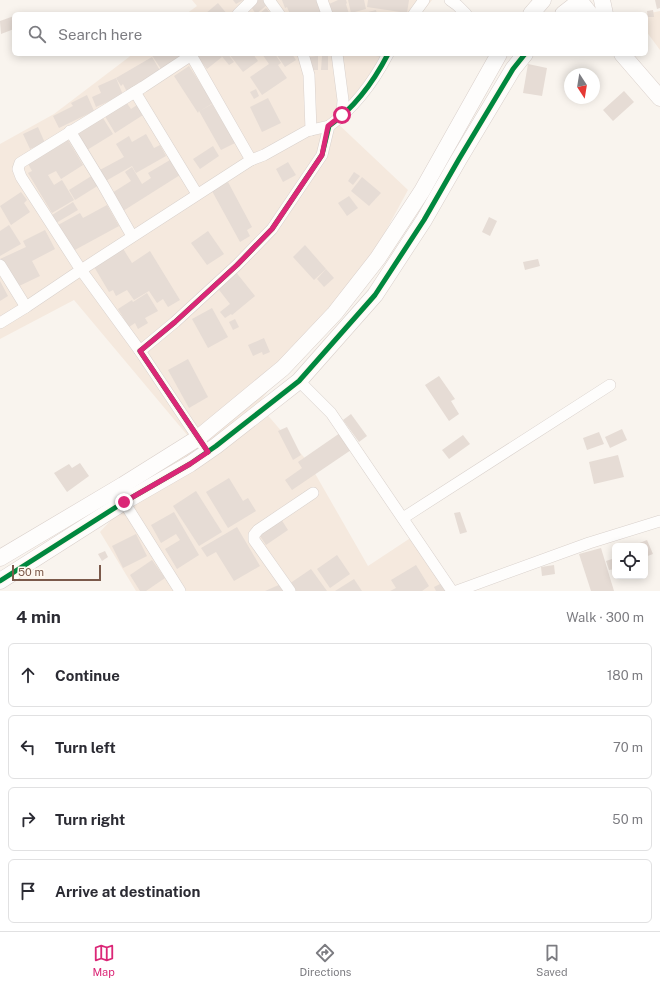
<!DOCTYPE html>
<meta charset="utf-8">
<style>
body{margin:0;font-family:"Public Sans",sans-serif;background:#f7f7f7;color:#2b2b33}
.controls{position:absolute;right:12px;bottom:12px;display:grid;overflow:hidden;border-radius:6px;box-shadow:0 2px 10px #0003}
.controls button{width:36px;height:36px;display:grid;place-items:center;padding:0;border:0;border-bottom:1px solid #e1e1e2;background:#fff;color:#2b2b33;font:20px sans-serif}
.compass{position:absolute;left:564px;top:68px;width:36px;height:36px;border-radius:50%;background:#fff;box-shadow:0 2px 10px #0003;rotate:168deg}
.scale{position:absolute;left:12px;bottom:10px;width:89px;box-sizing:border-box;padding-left:4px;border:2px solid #7b594a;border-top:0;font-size:11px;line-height:14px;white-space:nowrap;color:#7b594a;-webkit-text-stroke:3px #fff9f1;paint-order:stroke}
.stop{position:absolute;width:12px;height:12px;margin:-9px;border:3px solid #db2777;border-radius:50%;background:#fff}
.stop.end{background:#db2777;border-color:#fff;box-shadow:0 1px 4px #0008}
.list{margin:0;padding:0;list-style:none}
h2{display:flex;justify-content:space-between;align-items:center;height:52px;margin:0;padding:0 16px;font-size:17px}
h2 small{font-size:13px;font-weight:400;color:#7c7c81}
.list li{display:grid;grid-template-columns:26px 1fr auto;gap:12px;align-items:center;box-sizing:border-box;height:64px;margin:0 8px 8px;padding:0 8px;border:1px solid #e1e1e2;border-radius:6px}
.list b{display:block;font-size:15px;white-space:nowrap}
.list em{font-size:13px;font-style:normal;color:#7c7c81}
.icon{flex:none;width:22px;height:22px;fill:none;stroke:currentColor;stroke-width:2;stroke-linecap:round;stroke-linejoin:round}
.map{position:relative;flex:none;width:660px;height:591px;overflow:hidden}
.search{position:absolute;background:#fff;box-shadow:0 2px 10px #0003;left:12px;right:12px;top:12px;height:44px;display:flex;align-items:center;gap:10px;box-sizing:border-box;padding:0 14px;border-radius:6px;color:#7c7c81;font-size:15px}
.sheet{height:340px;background:#fff}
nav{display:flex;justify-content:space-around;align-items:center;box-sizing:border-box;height:56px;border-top:1px solid #e1e1e2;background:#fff;font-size:11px;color:#7c7c81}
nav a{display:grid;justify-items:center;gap:2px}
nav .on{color:#db2777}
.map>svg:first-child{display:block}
.residential{fill:#f5e9de}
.building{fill:#e6dcd5}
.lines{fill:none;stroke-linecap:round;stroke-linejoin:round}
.street-casing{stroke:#d9d1cc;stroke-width:12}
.secondary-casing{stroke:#d9cfca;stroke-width:17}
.street{stroke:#fefdfc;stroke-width:11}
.secondary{stroke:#fefdfc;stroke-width:16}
.cycleway-casing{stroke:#fff9f1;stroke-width:8}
.cycleway{stroke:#00873e;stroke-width:5}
.route{stroke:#db2777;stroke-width:5}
</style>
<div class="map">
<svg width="660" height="591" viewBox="0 0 660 591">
<rect width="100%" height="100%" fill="#f9f4ee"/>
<g class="residential">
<path d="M192,0H432L421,14H186L197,6Z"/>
<path d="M660,11V50L646,31V14H645Z"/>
<path d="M133,54H389L335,121L408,190L370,260L258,404L309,463L368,566L415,535L446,591H136L100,532L188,436L74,300L0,339V144L54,114Z"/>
</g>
<g class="building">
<path d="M233,0H243L236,4Z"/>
<path d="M255,0H263L267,5L256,14L249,4Z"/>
<path d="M282,0H318L325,14H290L287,7L285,8Z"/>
<path d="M338,0H346L347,3L346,4L349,14H331L327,5Z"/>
<path d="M348,0H364L366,9L351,13Z"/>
<path d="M368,0H409L407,13L367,7Z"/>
<path d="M655,0H660V8L657,9Z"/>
<path d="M218,3L227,14H205Z"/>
<path d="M266,8L271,14H259Z"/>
<path d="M376,10L377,14H364V13Z"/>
<path d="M653,10L654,17H648L647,11Z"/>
<path d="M14,16V29L1,34L0,21Z"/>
<path d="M151,54H178L182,60L163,72Z"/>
<path d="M198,54H220L222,57L207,69L196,55Z"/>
<path d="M220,54H228L234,62L229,65Z"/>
<path d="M229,54H253L258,61L243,72Z"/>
<path d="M262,54H275L281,63L278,65L287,78L262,95L250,77L269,64Z"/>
<path d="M276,54H292L296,60L285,67Z"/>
<path d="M363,54H382V57Z"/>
<path d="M318,56V70H309L308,57Z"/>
<path d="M322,56H328V70H321Z"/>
<path d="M152,57L161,72L127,92L123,84L121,86L116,78Z"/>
<path d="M528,64L547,68L542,96L523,93Z"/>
<path d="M189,66L213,103L200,111L212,104L235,143L221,150L199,111L198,113L174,76Z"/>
<path d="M116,78L123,95L96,107L92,97L101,93L98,86Z"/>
<path d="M256,89L259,96L254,99L250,92Z"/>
<path d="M624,91L634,102L613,121L603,110Z"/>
<path d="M87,95L94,111L59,128L53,116L73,106L71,103Z"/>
<path d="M268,98L281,123L262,132L250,107Z"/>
<path d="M124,99L131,109L137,105L143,115L115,133L103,113Z"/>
<path d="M101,115L113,134L87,150L75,131Z"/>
<path d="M38,127L45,143L30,149L23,134Z"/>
<path d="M146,134L154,148L160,145L166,156L136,173L132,166L104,182L98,171L124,157L116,144L129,136L132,142Z"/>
<path d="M66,137L83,165L61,179L56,171L48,175L54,185L62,180L74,200L52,213L28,173L32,171L26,160Z"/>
<path d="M213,146L219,156L200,169L193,159Z"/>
<path d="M170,160L180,175L123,211L112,193L131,181L125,172L132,167L142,184L151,178L148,173Z"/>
<path d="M288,162L296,175L283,182L276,169Z"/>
<path d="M354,172L360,176L353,185L348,181Z"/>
<path d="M93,175L99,185L75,200L69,190Z"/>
<path d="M362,177L381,193L369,206L351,191Z"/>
<path d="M228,182L252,227L247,230L250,236L240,242L212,191Z"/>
<path d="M21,192L27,200L24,203L30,212L11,225L0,206Z"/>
<path d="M349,196L358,208L347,216L338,203Z"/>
<path d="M73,202L78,210L56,223L52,215Z"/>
<path d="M107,205L119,226L73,251L58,225L80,213L83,218Z"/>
<path d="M489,217L497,221L490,236L482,232Z"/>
<path d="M9,225L21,244L0,256V231Z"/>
<path d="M45,230L55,249L32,261L40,276L15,288L0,259L26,247L23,241Z"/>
<path d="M208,231L224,254L207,265L191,243Z"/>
<path d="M305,245L326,269L314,280L293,257Z"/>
<path d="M122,247L132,263L150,251L180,300L168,307L163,299L157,303L149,291L134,300L127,290L116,296L113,290L109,292L93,265Z"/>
<path d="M538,259L540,266L525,270L523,262Z"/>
<path d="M326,269L334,278L324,287L317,279Z"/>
<path d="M235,271L255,296L232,315L231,314L225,318L220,312L230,304L216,286Z"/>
<path d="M0,281L8,296L0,301Z"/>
<path d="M147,293L158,311L145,318L148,323L138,329L135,323L129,327L118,309L132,300L133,302Z"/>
<path d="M212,308L228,337L208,348L192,319Z"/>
<path d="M235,319L239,327L233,330L229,322Z"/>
<path d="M264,338L270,352L263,355L262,352L253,356L248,345Z"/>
<path d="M188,359L208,397L189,408L168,370Z"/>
<path d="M439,376L455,399L451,401L459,414L449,421L425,385Z"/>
<path d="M351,414L367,436L359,442L343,420Z"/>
<path d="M287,427L301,455L293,460L278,431Z"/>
<path d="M622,429L627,440L610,448L605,437Z"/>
<path d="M599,432L604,444L587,450L583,438Z"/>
<path d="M340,433L351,450L292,490L285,480L302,468L298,462Z"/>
<path d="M463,435L470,444L449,459L442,450Z"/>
<path d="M618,455L624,477L594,484L589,462Z"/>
<path d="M80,463L89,476L67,492L54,473L69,464L72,468Z"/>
<path d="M229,478L243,501L248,498L256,511L228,528L206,492Z"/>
<path d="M196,491L222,532L199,546L173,506Z"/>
<path d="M174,512L199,555L177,569L165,549L180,540L176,534L161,543L151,525Z"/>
<path d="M460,512L467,532L460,534L454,513Z"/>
<path d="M281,519L288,530L266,545L258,533Z"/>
<path d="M237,527L260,566L234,581L216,552L207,557L201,548Z"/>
<path d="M136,534L147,556L123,568L112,546Z"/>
<path d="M647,540L653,554L645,557V546H632Z"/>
<path d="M601,548L614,591H591L579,554Z"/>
<path d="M105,551L108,557L102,561L98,554Z"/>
<path d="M337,555L350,574L330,588L317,569Z"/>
<path d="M615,558V569L609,570L606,561Z"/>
<path d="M152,560L165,578L146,591H140L130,575Z"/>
<path d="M416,565L429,586L422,591H390L396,588L391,580Z"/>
<path d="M554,565L555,574L542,576L541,567Z"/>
<path d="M311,569L327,591H293L289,584Z"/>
<path d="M354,579L362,591H335Z"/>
<path d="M444,582L449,591H436L434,587Z"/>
<path d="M281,584L284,591H265Z"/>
</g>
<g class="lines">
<defs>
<g id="street">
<path d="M269,0L279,14"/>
<path d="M322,0L327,14"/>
<path d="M450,0L457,5L466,14"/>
<path d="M238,14L252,0"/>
<path d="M414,14L424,0"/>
<path d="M303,54L309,75L311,130"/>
<path d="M337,54L343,100L342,115"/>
<path d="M191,55L251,160"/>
<path d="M135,92L197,194"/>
<path d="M70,131L103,185L132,236"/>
<path d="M0,265L26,307"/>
<path d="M0,323L26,307L81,270L21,177L18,169L20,163L143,87L193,54"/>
<path d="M140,351L81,270L251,160L264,155L307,131L329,126"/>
<path d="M299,381L331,413L452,591"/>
<path d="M202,444L140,351L175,322L237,265L272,229L322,155L329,126C354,108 374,81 388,54"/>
<path d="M124,502L180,591"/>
<path d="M403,518L610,385"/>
<path d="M290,591L254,540V535L258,530L313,493"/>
<path d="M457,591L589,543L660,521"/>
</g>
<g id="secondary">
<path d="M579,0L590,14"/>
<path d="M602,0L605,14"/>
<path d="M531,14L543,0"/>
<path d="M563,14L581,0"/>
<path d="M622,54L660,98"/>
<path d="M0,558L123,485L198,438L283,368L335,313L378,258L422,191L499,54"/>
<path d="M0,581L124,502L190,464L216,446L299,381L375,295L424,220L459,159L513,69L525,54"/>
</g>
</defs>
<use href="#street" class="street-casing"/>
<use href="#secondary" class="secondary-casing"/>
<use href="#street" class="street"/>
<use href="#secondary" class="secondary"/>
<defs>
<g id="cycleway">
<path d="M208,452L140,351L175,322L237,265L272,229L322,155L329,126C354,108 374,81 388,54"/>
<path d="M0,581L124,502L190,464L216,446L299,381L375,295L424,220L459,159L513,69L525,54"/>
</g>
</defs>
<use href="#cycleway" class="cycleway-casing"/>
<use href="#cycleway" class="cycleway"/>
</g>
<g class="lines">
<path class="route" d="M124,502L190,464L208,452L140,351L175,322L237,265L272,229L322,155L328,126L342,115"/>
</g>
</svg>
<div class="controls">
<button><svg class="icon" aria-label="locate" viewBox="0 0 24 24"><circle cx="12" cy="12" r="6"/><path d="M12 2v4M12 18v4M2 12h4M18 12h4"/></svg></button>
</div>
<svg class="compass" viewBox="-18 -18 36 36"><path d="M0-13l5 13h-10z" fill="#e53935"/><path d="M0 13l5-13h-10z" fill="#7c7c81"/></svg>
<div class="scale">50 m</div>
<div class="stop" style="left:342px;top:115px"></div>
<div class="stop end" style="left:124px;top:502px"></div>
<div class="search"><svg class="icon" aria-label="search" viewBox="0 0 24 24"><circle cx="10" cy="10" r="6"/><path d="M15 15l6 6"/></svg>Search here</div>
</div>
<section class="sheet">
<h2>4 min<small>Walk · 300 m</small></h2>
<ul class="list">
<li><svg class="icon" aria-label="ahead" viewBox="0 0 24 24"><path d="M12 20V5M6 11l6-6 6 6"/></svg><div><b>Continue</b></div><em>180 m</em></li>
<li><svg class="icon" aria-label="left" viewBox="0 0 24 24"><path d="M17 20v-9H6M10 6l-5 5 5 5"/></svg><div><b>Turn left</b></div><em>70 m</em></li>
<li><svg class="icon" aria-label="right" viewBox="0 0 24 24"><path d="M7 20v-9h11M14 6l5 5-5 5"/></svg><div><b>Turn right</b></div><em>50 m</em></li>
<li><svg class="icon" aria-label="arrive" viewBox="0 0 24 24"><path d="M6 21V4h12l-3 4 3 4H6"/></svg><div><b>Arrive at destination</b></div></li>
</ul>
</section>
<nav>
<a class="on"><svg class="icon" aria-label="map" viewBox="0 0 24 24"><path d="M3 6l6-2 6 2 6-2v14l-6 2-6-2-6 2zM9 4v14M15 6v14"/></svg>Map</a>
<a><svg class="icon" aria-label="directions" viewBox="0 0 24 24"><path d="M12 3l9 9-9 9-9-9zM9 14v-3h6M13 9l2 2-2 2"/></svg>Directions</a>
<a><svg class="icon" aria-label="saved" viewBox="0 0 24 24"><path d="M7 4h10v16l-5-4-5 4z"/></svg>Saved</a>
</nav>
